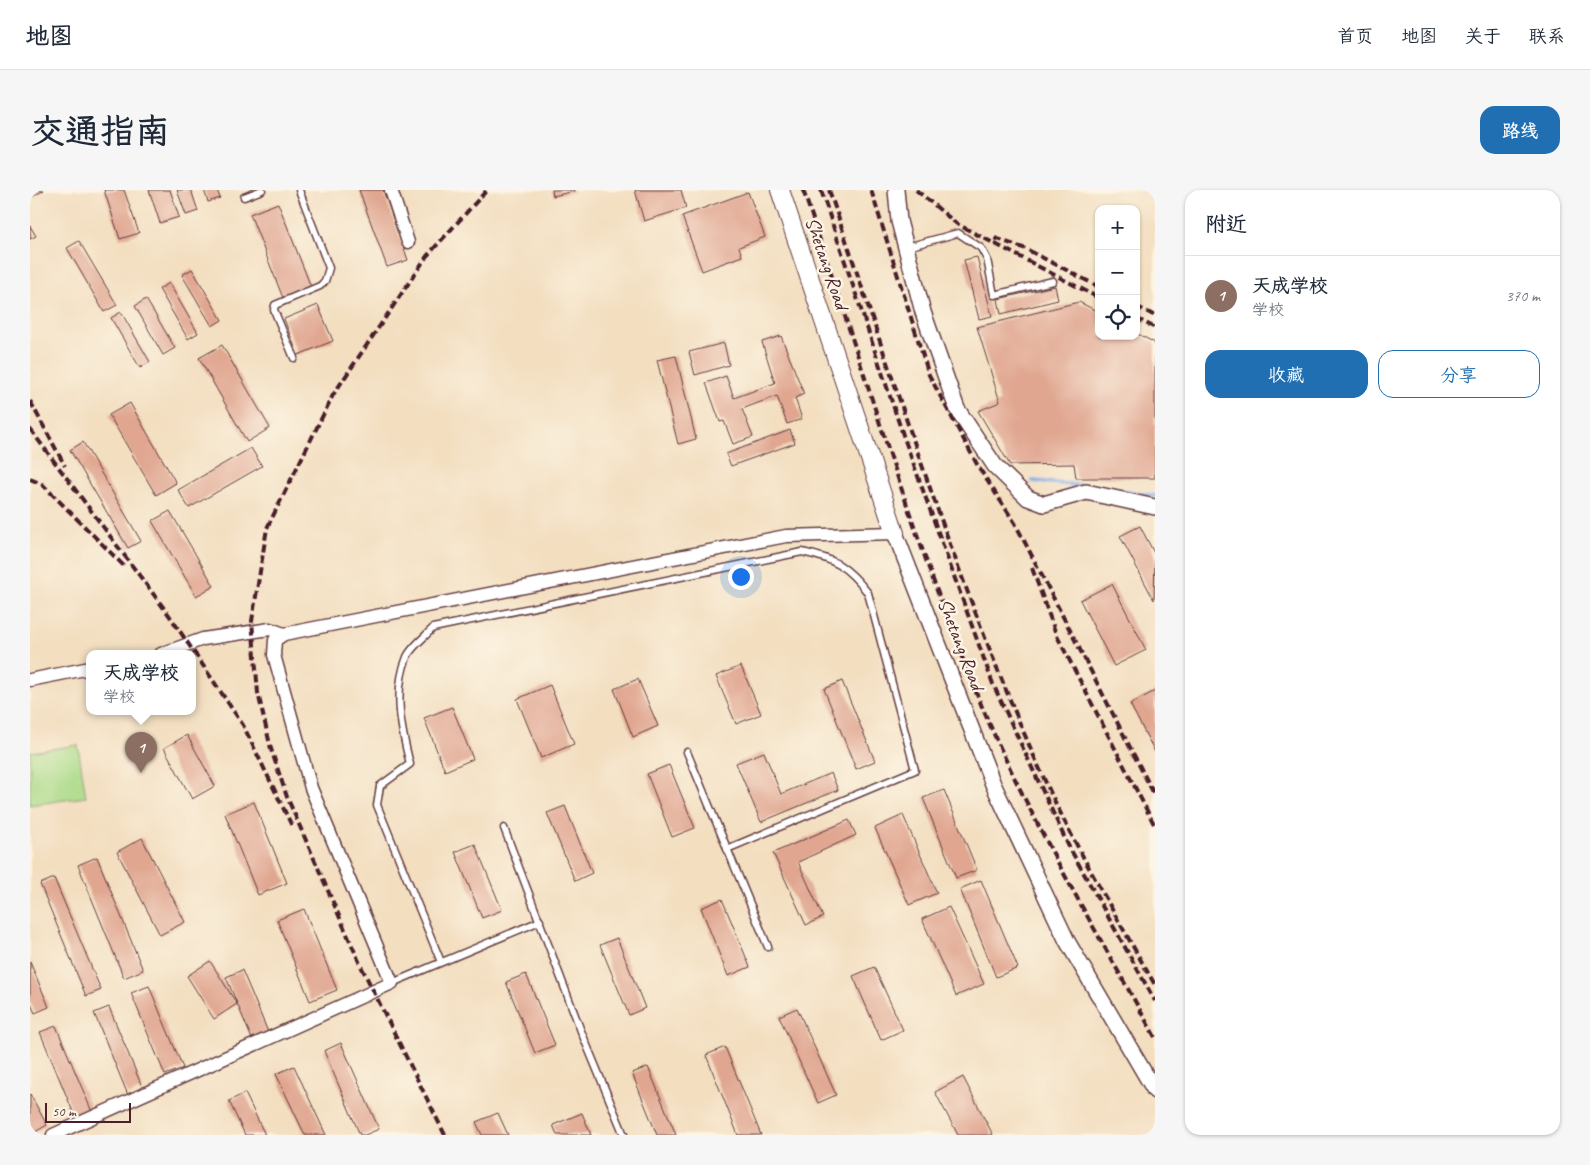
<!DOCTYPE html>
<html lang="zh">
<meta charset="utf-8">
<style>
body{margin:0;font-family:Caveat,"LXGW WenKai TC",sans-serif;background:#f6f6f7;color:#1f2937}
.controls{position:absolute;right:15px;top:15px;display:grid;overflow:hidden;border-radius:10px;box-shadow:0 1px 4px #0004}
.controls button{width:45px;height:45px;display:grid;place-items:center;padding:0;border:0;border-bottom:1px solid #e0e1e3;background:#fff;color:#1f2937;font:25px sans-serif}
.scale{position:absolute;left:15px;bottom:12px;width:86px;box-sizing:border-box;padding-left:5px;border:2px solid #4a1f2b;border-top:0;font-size:14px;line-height:18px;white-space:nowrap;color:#4a1f2b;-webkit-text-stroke:4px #fcf5e5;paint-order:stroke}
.you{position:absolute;left:710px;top:386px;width:18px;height:18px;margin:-12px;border:4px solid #fff;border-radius:50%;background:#1a73e8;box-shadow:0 0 0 8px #1a73e833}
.badge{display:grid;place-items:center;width:32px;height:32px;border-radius:50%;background:#1f6fb2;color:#fff;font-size:16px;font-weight:700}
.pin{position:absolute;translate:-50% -41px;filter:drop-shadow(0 1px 2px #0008)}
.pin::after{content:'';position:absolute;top:26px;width:18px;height:15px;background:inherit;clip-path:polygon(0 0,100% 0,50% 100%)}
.popup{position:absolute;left:56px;top:460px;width:110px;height:65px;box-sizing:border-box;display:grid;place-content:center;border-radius:10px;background:#fff;filter:drop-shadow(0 1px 4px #0005);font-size:16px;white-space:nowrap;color:#747a83}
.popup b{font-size:19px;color:#1f2937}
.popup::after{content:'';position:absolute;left:50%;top:100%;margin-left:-10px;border:10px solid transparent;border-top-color:#fff}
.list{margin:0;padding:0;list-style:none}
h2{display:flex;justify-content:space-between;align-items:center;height:65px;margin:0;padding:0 20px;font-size:21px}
h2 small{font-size:16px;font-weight:400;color:#747a83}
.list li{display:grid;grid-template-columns:32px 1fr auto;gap:15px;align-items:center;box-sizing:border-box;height:80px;padding:0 20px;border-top:1px solid #e0e1e3}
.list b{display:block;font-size:19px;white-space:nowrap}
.list p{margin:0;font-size:16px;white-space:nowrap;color:#747a83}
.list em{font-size:16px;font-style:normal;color:#747a83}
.actions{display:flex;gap:10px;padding:15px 20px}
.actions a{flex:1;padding:11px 0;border:1px solid #1f6fb2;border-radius:15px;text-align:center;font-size:18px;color:#1f6fb2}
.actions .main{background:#1f6fb2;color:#fff}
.icon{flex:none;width:28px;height:28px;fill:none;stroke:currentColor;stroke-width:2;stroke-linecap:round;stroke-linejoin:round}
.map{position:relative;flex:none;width:1125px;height:945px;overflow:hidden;border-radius:15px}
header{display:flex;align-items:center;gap:30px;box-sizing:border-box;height:70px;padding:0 25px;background:#fff;border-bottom:1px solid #e0e1e3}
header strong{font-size:24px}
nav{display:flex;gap:28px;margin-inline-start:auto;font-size:18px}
.intro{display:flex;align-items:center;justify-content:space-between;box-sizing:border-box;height:120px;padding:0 30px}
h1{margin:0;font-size:35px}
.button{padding:12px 22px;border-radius:15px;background:#1f6fb2;color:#fff;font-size:18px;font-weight:700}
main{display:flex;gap:30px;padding:0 30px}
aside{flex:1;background:#fff;border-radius:15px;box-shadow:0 1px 4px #0004}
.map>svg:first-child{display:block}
.green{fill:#aada88;stroke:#7a7c5a}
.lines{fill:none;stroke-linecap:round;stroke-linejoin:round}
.stream{stroke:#7baae5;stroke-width:4}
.building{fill:#e0a690}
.service-casing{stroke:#633c41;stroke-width:9}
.minor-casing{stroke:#633c41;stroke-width:15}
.tertiary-casing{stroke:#633c41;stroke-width:18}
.secondary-casing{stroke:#633c41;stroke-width:20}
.service{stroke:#fff;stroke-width:6}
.minor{stroke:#fff;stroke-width:12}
.tertiary{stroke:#fff;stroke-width:15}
.secondary{stroke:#fff;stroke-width:18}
.rail{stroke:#4a1f2b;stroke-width:4;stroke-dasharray:8 4;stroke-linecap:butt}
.labels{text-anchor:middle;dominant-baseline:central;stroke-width:5;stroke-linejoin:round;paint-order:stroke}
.street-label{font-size:20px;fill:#4a1f2b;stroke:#fcf5e5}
</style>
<header>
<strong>地图</strong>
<nav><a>首页</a><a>地图</a><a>关于</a><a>联系</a></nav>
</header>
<div class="intro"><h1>交通指南</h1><a class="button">路线</a></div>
<main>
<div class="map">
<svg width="1125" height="945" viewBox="0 0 1125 945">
<rect width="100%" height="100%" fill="#fcf5e5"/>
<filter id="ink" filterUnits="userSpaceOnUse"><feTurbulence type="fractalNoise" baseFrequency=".02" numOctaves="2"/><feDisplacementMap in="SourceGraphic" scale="10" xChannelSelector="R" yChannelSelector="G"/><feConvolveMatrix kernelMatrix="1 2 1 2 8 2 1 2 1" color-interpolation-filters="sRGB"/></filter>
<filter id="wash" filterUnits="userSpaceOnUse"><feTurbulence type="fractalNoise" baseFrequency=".0096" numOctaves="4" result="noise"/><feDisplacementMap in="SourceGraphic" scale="20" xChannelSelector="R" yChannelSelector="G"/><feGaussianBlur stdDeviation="1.12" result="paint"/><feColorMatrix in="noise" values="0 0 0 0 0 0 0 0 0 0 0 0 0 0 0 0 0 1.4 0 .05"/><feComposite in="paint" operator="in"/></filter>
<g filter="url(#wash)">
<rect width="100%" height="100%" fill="#f3dec0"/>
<path class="green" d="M48,555L56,607L0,615V562Z"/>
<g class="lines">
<g class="stream">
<path d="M1003,291L1056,296"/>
<path d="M1078,299L1125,306"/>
</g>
</g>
<g id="blocks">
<g class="building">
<path d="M0,0H14L0,8Z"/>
<path d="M74,0H94L109,43L90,49Z"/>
<path d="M119,0H140L149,27L130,33Z"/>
<path d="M147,0H161L168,21L156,25Z"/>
<path d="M174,0H187L190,8L178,12Z"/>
<path d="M329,0H353L378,70L357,77Z"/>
<path d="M522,0H545V1L523,6Z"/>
<path d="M605,0H651L656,18L614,31Z"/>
<path d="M718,2L735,47L709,57L712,66L672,81L652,26Z"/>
<path d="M248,13L281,97L253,108L220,24Z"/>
<path d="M0,36L6,46L0,49Z"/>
<path d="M49,51L87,115L74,122L37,58Z"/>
<path d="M947,67L962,126L949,129L934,70Z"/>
<path d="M162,79L192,130L182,136L152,85Z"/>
<path d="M139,93L168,143L158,149L129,99Z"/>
<path d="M1025,96L1028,110L971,124L968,109Z"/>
<path d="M116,109L145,158L133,165L105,116Z"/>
<path d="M1049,112L1069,122V146H1106V143L1125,153V288H1046L1044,274L980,275L948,221L970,212L947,137Z"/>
<path d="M288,115L303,151L268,165L254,129Z"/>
<path d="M91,122L120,172L110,178L81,128Z"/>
<path d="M751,146L774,204L765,208L772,229L757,234L747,206L712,219L723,247L703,254L694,231L690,232L676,193L696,186L704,208L745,193L732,152Z"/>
<path d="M694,153L699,175L665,185L659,162Z"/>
<path d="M192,155L240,238L217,252L169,168Z"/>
<path d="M646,166L666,249L648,254L627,170Z"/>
<path d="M100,213L146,293L126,305L79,225Z"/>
<path d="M760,240L765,253L701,276L696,264Z"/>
<path d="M53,252L111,351L98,358L40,260Z"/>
<path d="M221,258L232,276L159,318L148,300Z"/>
<path d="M140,321L184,396L166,406L122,331Z"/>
<path d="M1110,336L1125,365L1124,410L1090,346Z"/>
<path d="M1082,394L1116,460L1084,476L1050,410Z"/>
<path d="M711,476L731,524L706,534L686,486Z"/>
<path d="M608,489L628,536L603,547L584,499Z"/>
<path d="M812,491L845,571L826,579L794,499Z"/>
<path d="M520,495L544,554L511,568L487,509Z"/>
<path d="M1125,501V562L1100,514Z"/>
<path d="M422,517L443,569L415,581L394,528Z"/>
<path d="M157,545L185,596L162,609L134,558Z"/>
<path d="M734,562L751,604L801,583L808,600L731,632L706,573Z"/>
<path d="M639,575L665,638L642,647L617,584Z"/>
<path d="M914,600L947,680L926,688L893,608Z"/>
<path d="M224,612L257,693L228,705L195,624Z"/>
<path d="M535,616L562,683L545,691L517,623Z"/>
<path d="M873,625L907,703L879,715L845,638Z"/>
<path d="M819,630L826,645L768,672L793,727L776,735L743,663Z"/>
<path d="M112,648L155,732L130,745L87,662Z"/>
<path d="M445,654L472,720L452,728L425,662Z"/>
<path d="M67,667L113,780L94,788L48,675Z"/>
<path d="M24,688L71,800L56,806L10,694Z"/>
<path d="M951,690L988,778L966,787L930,699Z"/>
<path d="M692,709L720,777L698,786L671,718Z"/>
<path d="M919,717L954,794L926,806L892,729Z"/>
<path d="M274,719L307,800L280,811L247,730Z"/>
<path d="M587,748L615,818L599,825L570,755Z"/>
<path d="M180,771L207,814L184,829L157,786Z"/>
<path d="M0,772L19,817L5,823L0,812Z"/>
<path d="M844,777L873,840L851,850L823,786Z"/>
<path d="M212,780L238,842L222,849L196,787Z"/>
<path d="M496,784L525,855L505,863L476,792Z"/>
<path d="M119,796L153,878L135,885L101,803Z"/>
<path d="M79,817L113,899L98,905L64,823Z"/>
<path d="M767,818L806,905L788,913L749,826Z"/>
<path d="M26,836L62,922L46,929L10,842Z"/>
<path d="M311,853L349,939L335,945H330L294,861Z"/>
<path d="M695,857L731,945H708L676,865Z"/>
<path d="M264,876L296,945H275L246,884Z"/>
<path d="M618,877L646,945H627L602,883Z"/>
<path d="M933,887L963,945H928L905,902Z"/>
<path d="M215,903L235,945H215L199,911Z"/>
<path d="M0,904L17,935L0,945Z"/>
<path d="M468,923L478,945H452L446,932Z"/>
<path d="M552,923L561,945H527L523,935Z"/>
</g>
</g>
</g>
<g filter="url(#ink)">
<use href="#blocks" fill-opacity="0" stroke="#633c41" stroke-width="1"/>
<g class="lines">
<defs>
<g id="service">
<path d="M214,7L232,0"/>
<path d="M877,57L928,43L951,58L957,69L964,105L1023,91"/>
<path d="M264,168L244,120L245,115L290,96L295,91L299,78L269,0"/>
<path d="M657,562L738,757"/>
<path d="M474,638L551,841L594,945"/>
<path d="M411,772L347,615L350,596L380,574C371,539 363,501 377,467C381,457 396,446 403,438L772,362C805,369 817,376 838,403L885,580L697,659"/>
<path d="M362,793L510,731"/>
</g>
<g id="minor">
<path d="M361,0L378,52"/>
<path d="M131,464L173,449L240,439L254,444"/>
<path d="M0,490L60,478"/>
<path d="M23,945L362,793L281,598L244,465L245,450L254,444L756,346L865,343"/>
</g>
<g id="tertiary">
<path d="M866,0L869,31L893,122L927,219L965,276L998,308L1014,314L1056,302L1125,317"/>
<path d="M865,343L963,594L1037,751L1125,901"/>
</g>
<path id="secondary" d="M750,0L865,343"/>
</defs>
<use href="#service" class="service-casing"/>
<use href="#minor" class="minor-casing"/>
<use href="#tertiary" class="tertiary-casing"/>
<use href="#secondary" class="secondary-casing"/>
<use href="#service" class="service"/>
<use href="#minor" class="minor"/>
<use href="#tertiary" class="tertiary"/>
<use href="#secondary" class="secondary"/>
<g class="rail">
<path d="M773,0C829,163 877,330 941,490C991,615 1060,730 1125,847"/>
<path d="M791,0L873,245L963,494L1038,655L1125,811"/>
<path d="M799,0C867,199 929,401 1016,593C1048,662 1087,728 1125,795"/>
<path d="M841,0L899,185L949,278L985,333L1125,606"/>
<path d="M886,0L927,34L1069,108"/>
<path d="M965,48L996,59L1069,97"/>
<path d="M1106,116L1125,126"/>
<path d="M1106,128L1125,138"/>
<path d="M0,211L35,276"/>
<path d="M0,239L139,425L213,535L262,636"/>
<path d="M0,289L12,294L95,377"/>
<path d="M1002,378L1026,444L1125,636"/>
<path d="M415,945L331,776L257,607L241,559L228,503L222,431L237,338L303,205L397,66L457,0"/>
</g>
</g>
</g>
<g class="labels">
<g class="street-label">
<text transform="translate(797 73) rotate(71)">Shetang Road</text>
<text transform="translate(931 454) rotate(69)">Shetang Road</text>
</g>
</g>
</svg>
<div class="controls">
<button>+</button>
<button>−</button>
<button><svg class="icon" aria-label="locate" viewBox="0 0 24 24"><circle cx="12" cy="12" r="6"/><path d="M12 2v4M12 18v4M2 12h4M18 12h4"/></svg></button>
</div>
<div class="scale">50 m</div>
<div class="you"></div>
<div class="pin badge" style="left:111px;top:583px;background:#8d6e63">1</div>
<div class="popup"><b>天成学校</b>学校</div>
</div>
<aside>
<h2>附近<small></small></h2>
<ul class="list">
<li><span class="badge" style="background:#8d6e63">1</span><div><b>天成学校</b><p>学校</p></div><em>370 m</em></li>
</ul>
<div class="actions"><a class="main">收藏</a><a>分享</a></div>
</aside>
</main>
